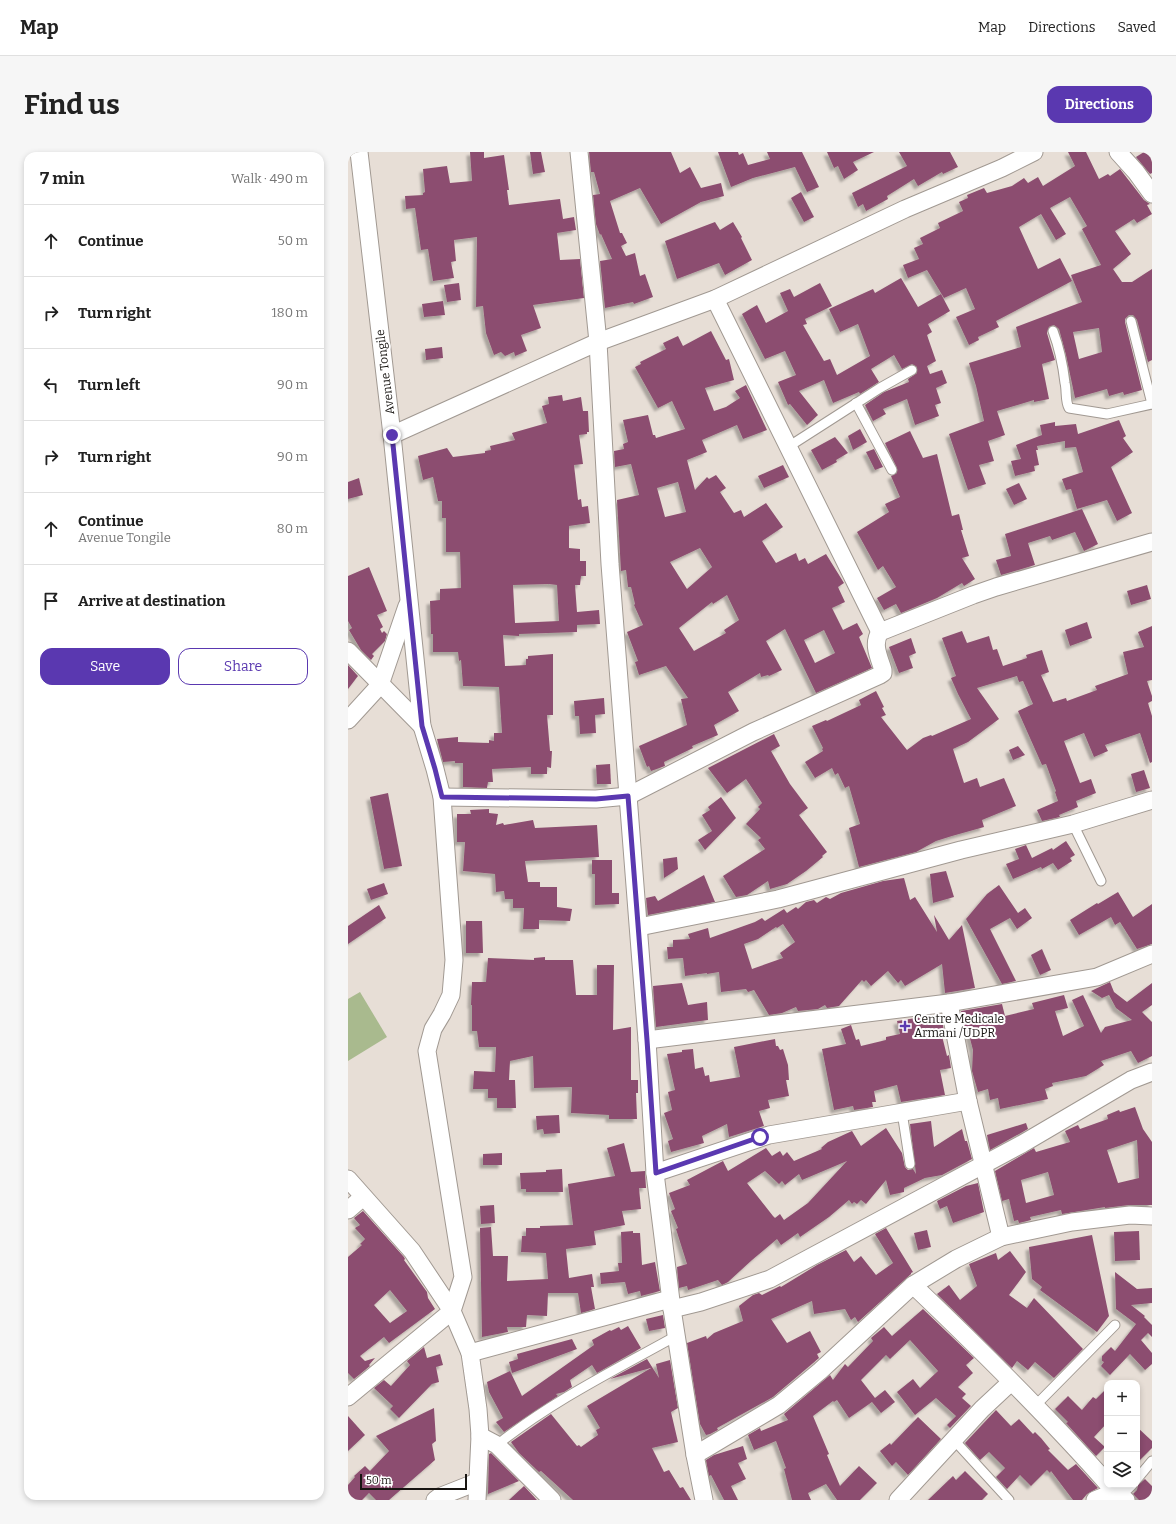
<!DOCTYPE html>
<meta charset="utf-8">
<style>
body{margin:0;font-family:Bitter,serif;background:#f6f6f6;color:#222}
.controls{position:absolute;right:12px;bottom:12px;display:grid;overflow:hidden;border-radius:8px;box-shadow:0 2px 6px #0003}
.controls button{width:36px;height:36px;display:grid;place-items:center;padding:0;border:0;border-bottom:1px solid #e0e0e0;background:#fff;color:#222;font:20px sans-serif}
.scale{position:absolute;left:12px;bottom:10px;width:107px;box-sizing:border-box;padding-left:4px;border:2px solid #181512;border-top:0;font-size:11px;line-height:14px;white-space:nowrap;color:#181512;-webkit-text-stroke:3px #fff;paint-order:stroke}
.stop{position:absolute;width:12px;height:12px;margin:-9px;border:3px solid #5a38b0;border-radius:50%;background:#fff}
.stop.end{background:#5a38b0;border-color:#fff;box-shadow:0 1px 4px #0008}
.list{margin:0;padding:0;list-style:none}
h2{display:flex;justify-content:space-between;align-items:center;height:52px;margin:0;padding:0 16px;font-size:17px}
h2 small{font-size:13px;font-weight:400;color:#767676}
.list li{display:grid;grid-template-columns:26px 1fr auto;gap:12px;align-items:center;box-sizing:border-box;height:72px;padding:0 16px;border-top:1px solid #e0e0e0}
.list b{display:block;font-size:15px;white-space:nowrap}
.list p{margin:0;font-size:13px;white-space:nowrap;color:#767676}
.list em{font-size:13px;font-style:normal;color:#767676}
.actions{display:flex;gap:8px;padding:12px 16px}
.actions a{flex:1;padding:9px 0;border:1px solid #5a38b0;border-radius:12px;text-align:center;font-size:14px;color:#5a38b0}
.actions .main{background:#5a38b0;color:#fff}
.icon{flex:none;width:22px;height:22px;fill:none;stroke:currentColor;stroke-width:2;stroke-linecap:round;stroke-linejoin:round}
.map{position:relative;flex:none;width:804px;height:1348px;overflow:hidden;border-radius:12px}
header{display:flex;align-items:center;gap:24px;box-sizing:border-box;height:56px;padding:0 20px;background:#fff;border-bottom:1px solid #e0e0e0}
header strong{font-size:19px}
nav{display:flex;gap:22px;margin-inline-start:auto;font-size:14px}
.intro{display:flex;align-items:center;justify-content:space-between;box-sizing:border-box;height:96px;padding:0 24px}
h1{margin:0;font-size:28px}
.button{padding:10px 18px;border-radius:12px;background:#5a38b0;color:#fff;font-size:14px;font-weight:700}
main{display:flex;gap:24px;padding:0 24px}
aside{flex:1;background:#fff;border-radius:12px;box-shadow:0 2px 6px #0003}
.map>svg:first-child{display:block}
.green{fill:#a9ba8e}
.building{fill:#8c4e6f;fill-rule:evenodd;filter:url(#shadow)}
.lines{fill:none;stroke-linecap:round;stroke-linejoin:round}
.lane-casing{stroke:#a19992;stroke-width:11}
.street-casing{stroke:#a19992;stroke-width:19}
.lane{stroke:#fff;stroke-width:9}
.street{stroke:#fff;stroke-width:17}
.route{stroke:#5a38b0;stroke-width:5}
.poi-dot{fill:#5a38b0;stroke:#fff;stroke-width:1.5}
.labels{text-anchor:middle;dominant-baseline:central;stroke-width:4;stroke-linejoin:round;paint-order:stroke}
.street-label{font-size:12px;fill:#181512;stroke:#fff}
.poi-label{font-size:12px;fill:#181512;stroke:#fff;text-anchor:start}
</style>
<header>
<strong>Map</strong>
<nav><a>Map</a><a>Directions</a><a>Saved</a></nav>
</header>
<div class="intro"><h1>Find us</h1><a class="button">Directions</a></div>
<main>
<aside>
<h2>7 min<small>Walk · 490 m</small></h2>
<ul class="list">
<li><svg class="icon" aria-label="ahead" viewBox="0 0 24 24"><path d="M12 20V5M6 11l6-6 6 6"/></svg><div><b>Continue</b></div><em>50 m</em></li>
<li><svg class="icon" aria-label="right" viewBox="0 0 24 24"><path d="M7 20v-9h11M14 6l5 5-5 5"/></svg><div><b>Turn right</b></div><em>180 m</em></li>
<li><svg class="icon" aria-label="left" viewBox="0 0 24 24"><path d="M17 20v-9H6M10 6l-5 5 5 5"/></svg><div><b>Turn left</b></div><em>90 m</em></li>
<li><svg class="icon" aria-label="right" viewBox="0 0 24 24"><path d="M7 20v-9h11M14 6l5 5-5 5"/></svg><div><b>Turn right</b></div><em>90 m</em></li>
<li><svg class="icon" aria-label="ahead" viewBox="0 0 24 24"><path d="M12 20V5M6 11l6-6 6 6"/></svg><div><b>Continue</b><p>Avenue Tongile</p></div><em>80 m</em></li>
<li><svg class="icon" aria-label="arrive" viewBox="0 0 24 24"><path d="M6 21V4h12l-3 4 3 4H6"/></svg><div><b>Arrive at destination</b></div></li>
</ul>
<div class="actions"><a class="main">Save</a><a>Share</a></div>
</aside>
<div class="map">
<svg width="804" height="1348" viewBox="0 0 804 1348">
<defs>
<filter id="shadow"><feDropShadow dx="-3.5" dy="3.5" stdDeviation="1" flood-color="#0004"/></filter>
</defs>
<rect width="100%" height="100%" fill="#e7ded6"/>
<path class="green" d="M12,840L39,885L0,909V847Z"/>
<g class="building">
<path d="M122,0H136V6L156,3L161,38H159L161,53L212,47L215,67L226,65L228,78L209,81L212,108L232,107L236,146L185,153L193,176L173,183L179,199L167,204L166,200L157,204L153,200L146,203L138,181L135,154L128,155L129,85L106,88L108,109L103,110L106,126L85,129L80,97L73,98L67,56L58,57L57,44L75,43V41L77,40L75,17L99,14L102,31L124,29Z"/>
<path d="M182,0H193L197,20L185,22Z"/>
<path d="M241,0H323L332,21L342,15L353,36L373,31L376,44L353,50L313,72L292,36L262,49L272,81H274L279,91L273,94L278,104L287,101L292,124L297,122L305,145L286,152L285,150L257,156L252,109L264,107L253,82L252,83L248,72L245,43L252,42L246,20H243Z"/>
<path d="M370,0H390L391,3L395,1L400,13L422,7L419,0H454L471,35L459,40L447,15L405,26L383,35Z"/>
<path d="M479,0H526L505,10L510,18L496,27L490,14L486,16Z"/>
<path d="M551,0H602L610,15L595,22L594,20L570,34L566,27L539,44L540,47L518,59L515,52L510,55L504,41L559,14Z"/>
<path d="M720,0H738L751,27L760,22L762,24L772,17L796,48L802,52L799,53L804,62L789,71L786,67L767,79L783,102L765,117L774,130H784L804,117V208L800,210L789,168L785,163H781L777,167V170L794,238L776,243L775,240L761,244L759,237L727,246L718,203L711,177L706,173L701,175L699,181L707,208L694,212L701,247L686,250V248L649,259L657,283L640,289L646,309L631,313L638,332L620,338L601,282L636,269L628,234L621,211L673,195L668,175L734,150L723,123L753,113L734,77L739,74L722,45L702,56L718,82L708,88L693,62L671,75L690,117L712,106L724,129L648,169L651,175L630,185L631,188L621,193L608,165L627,157L618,136L596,146L579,118L560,126L555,113L571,107L566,96L575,92L572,86L592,76L590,71L615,59L611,50L620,46L619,43L636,36L639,41L664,34L676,26L680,31L690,25L695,34L727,14ZM751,176L754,200L731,207L725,180Z"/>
<path d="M796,0H804V21L802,22L788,5Z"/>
<path d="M453,40L466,65L456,70L443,46Z"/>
<path d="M367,70L372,78L385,70L394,85L393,86L404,108L377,123L371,111L329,127L317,89Z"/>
<path d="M553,126L570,155L593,142L602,159L580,172L584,180L579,183L588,209L579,214L582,222L594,218L599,231L588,236L593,251L587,253L591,264L567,273L559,247L535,257L538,262L525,269L517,253L536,240L561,230L560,227L569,221V215L564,212L554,217L546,203L523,217L531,230L512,242L511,240L485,251L476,228L451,239L470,263L459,273L442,252L440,253L430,230L448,223L437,199L417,207L394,162L409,153L418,171L440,159L432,141L442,137L446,145L472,131L484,154L457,167L459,172L455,173L476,209L482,207L489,223L522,204L510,172L492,180L481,157L525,137L527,141Z"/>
<path d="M111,131L113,148L99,150L96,133Z"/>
<path d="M95,149L97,163L76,165L74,152Z"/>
<path d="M363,179L378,208L381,207L386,228L357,236L366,259L378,255L392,246L387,239L398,233L419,278L395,287L389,273L354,288L359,300L339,308L347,338L359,325L361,327L368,323L378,336L372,340L386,361L393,358L396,365L418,351L435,375L414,389L428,411L448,401L451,409L457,406L460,412L478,402L496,431L490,435L497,450L484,456L495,478L509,471L515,482L511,485L524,516L468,541L437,477L418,489L434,518L421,524L420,523L413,525L412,521L380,540L391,559L366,573L370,583L344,594L345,596L316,610L317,614L303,619L301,614L299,615L291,594L339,573L333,547L340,546L318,514L291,523L287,510L290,509L279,480L295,473L286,453L287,452L283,435H280L278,418L273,419L269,348L291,343L283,312L267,315L266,299L276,297L275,292L280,290L275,268L300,263L305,283H307L308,286L337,277L324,249L310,256L287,215L293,212L292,210L318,197L315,191L330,184L335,194ZM330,330L338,360L317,365L309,336ZM352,396L364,415L339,437L322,410ZM379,443L391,468L376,478L378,481L346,499L331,476L364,450L365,452ZM476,478L487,501L467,511L456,488Z"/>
<path d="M94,195L95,206L78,208L77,197Z"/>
<path d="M214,243L215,249L233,245L235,259H240L241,280H239V282L231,283L235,312L226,313L230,348L233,347L234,355L240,354L242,371L221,374V396L232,397V409H238V424H233L232,433H227L229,460L251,458L252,472L229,473V480L171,482V484L155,483L157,514L178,513V507H180V504L205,502V563H199L202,599H204L203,616L199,615V622H183V615L144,617L145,630H140L139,636L115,635V611H107V609L95,610L89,587L110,585V590L141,591V588L146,589V581H154L151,535L115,534L113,508L111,509L110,500H85V482H83L82,449L92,448V437L113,436L112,400H98V366H94V349H90L85,325L75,328L70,304L99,296L105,305L137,301V299L143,298L142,294L167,288L164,281L199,271L194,254L201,252L200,245ZM201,432L209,433L211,469L167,471L165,433Z"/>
<path d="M771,268L778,284L775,286L785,300L763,315L784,361L769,369L759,348L729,357L723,337L718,338L714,327L735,320L728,295L717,296V289L689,294L690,298H688L691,313L686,314L687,319L667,324L663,309L673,307L668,293L694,283L692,273L707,270V274L728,272L730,282Z"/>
<path d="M512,277L519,290L505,298L500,284Z"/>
<path d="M562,279L575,306L589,302L604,364L611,362L615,378H613L621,404L614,406L627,427L616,434L614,431L589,446L553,461L548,452L536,458L529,446L548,435L535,414L530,418L509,380L541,360L537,352L552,345L543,324L549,321V316L537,291Z"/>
<path d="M487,285L500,301L488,308L489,310L474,318L463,298Z"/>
<path d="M526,297L535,315L527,318L518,300Z"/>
<path d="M435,313L441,325L416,336L410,324Z"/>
<path d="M11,326L15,343L0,347V330Z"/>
<path d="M671,331L679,347L666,353L658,337Z"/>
<path d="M734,357L750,392L736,399L727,380L704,388L702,384L680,391L687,413L653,423L648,408L663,404L657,382Z"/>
<path d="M21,415L39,459L29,463L35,475L32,477L34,481L36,479L39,482L37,489L24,502L26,504L23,508L13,498L1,478L4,476L0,469V424Z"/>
<path d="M799,433L803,447L783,453L779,439Z"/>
<path d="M739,470L744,486L722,494L717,478Z"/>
<path d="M804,474V528L799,529L804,544V549L800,551L804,564V610L802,611L792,581L757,593L760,599L746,605L736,581L716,589L732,631L743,627L748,641L728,649L730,655L711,663L712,665L694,669L689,658L710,649L707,640L708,639L698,612L694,613L670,559L685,552L675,529L671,530L669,524L629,536L651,567L620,590L605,597L616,631L629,626L632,635L656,626L668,654L634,668L636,675L604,684L588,689L568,700L511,715L501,676L512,672L501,634L497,636L490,621L487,623L484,616L467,626L457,610L475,599L474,597L475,596L464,574L478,568L479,569L513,553L511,548L528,539L536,555L534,556L538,563L533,565L559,598L575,586L583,583L584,584L623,567L610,542L603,526L608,524L594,486L614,479L619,491L641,484L645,498L649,497L655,514L679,506L678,503L694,498L701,520L693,523L705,550L718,546L719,549L749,538L747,534L780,522L775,500L796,495L790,480Z"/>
<path d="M563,486L568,501L561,504L565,516L551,521L541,495Z"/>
<path d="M0,513L10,524L0,537Z"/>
<path d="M256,546L257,562L247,563L248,581L232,582L231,564H227L226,549Z"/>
<path d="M426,582L432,594L423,599L442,632L460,656L451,663L479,700L474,704L475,705L458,719L439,732L422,737L420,729L399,743L388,745L375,724L417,697L410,688L413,686L398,672L412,657L410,655L414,651L398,627L379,641L360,616Z"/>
<path d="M670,594L677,603L665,608L661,598Z"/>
<path d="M262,612L263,632H249L248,613Z"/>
<path d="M796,618L802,636L788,640L783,622Z"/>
<path d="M40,641L54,714L36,717L22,645Z"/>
<path d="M373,645L388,666L357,698L350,688L364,679L354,663L362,658L360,655Z"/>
<path d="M141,657V661L150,662L148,673L155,671L156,673L185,668L187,676L249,673L251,705L177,709L180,730H192V735H209V755L224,757L222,769L191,768V777H175L176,756H165V747H157L156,739L148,740L147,722L115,719L117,690H109V662H123L122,658Z"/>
<path d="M718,689L727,703L722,706L724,709L710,718L705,711L694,717L693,715L665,727L658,712L671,707L667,697L678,693L684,706L704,696L705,698Z"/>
<path d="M329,705L330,717L316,726L315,707Z"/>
<path d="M244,708H264V741H271V752L247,753V722H244Z"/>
<path d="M598,719L606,745L585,751L582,722Z"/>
<path d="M356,723L367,750L300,763L298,746L307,744L310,749Z"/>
<path d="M556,726L562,748L567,745L589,780L586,763L601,788L614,773L627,836L597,841L594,812L557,834L553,828L550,831L540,819L523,834L518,828L516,830L514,828L491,854L479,856L477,853L470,857L450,859L448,855L434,861L421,863L406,838L400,840L398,837L373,840L371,820L359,822V821L337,824L335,806L320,807L319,795H325V788L342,787L340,782L360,776L362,786L407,770L414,766L417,769L436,757L439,761L448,755L450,757L458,750L466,748L469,751L478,745L482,747L493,741L535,729ZM435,772L447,790L432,801L435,806L404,817L396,792L410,787L428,775L429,776Z"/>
<path d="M36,731L40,742L23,748L19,737Z"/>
<path d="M651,733L670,761L677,756L684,766L669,777L662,766L642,777L668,829L654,832L618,767L639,742Z"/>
<path d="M770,740L785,765L804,752V792L789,797L772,770L767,773L763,765L731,783L722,768L749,751L750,752Z"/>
<path d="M31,753L38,766L0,792V774Z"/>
<path d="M118,769H134L135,801H118Z"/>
<path d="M694,797L703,818L692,823L683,803Z"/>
<path d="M197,805V808H225L228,843H249V813H266L265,878L283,875V928H290V941H288L289,967H261V963L223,961L224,935L186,936L185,904L162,909L161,928H167L168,956H149V946H140V937H125L126,919L147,920L148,895H131L129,879H124V853H123L124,830H138L140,806L186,808V806Z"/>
<path d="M762,830L766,840L779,850L804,831V853L794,860L804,870V904L790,911L783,899L753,909L756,913L738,924L704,931L705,934L697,937L700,947L652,957L650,946L642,948L640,937L630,940L624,919L625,898L619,875H616L613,859L654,852L657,864L686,857L684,851L716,843L720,856L707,859L715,884L736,874L724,848L735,843L753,881L757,875L784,868L768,856L761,843L754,846L743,839Z"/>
<path d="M334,831L340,853L359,850L360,868L308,875L305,834Z"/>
<path d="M593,862L596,879L593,880L599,904L601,903L603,916L592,918L597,943L553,950L549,933L526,939L528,950H524L525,955L506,958L505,954L486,958L474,897L498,892L493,877L503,873L508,888L511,887L513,894L538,888V885L552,882L549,869Z"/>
<path d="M427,887L428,894H430L432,898L435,897L440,913L441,928H438L441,944L420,948L422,956L411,959L416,974L381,985L379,972L354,984L356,991L323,1000L320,989L325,987L316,961L324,958L320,940L327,938L319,902L334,900V898L345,897L347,917L355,915L357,924L361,923L362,930L392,925L386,895Z"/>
<path d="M787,955L795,977L804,990V1053H781L757,1056V1055L714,1062L713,1058L682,1065L683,1068L671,1071L670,1068L666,1069L661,1047L654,1049L647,1019L686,996L688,1000L722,990L717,979L730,973L732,977L760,967L759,963L771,958L772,960ZM789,988L791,1026L770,1031L759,998ZM700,1020L706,1043L678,1051L673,1028Z"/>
<path d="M211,963L212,981L196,982L195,977L189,978L188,964Z"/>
<path d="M583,969L586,995L614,977L617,989H619L624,1007L594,1023L577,1026L556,1036V1040L542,1043L538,1028L518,1052L513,1048L509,1052L506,1050L504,1052L501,1048L481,1065L452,1085L450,1081L433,1093L429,1087L404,1108L380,1130L374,1133L370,1128L340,1138L339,1134L331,1136L329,1115L339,1112L328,1077L330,1076L323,1059L327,1057L321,1041L342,1033L339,1028L375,1009L380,1019L418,996L424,1004L432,999L435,1004L439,1000L446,1009L474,997L473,996L480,990L504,979L513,994L538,976L554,1001L557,1015L560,1018L565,1017L568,1022L562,972ZM499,1009L460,1051L436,1068L432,1062L427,1066L425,1064L399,1031L417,1019L431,1032L434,1029L437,1033L451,1022L454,1028Z"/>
<path d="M678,971L680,977L642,998L639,983Z"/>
<path d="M276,991L283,1020L297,1019L298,1036H291L293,1057L274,1059L277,1073L246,1079L248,1093L218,1097L221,1126L244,1122L246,1135H243L247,1157L233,1161L230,1141H200L199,1164L179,1163L178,1175H159L160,1180L134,1185L132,1076L143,1075L145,1104H160L159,1129L200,1127L198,1101L173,1100L174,1084H178V1076H192V1074L225,1073L220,1032L267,1024L259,996Z"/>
<path d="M154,1001V1013H135V1002Z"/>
<path d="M214,1017L215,1040H178V1037H173L172,1021L198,1020V1018Z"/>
<path d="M630,1031L636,1060L605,1071L599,1054L592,1057L589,1049L618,1034Z"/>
<path d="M146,1053L147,1071L133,1072L132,1054Z"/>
<path d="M15,1059L56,1105L57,1107L56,1108L79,1140L80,1146L87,1157L41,1191L36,1185L12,1204L17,1209L27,1206L21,1213L22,1214L6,1227L0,1221V1105L14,1093L12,1092L17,1087L7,1076L12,1073L6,1066ZM42,1138L59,1159L42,1171L26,1153Z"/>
<path d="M538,1076L565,1120L563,1121V1122L510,1170L507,1165L503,1168L497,1157L466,1162L464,1149L423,1167L439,1191L462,1179L473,1200L469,1202L471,1206L425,1245L369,1276L370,1278L362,1282L358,1283L352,1272L339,1191L358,1184L359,1187L366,1181L395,1169L391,1154L405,1143L411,1141L414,1143L432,1134L433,1135L469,1113L498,1098L506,1110L513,1104L528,1123L545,1111L527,1082Z"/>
<path d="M579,1078L583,1095L570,1098L566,1081Z"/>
<path d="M285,1079V1081H292L294,1113L307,1110L312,1139L293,1144L292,1139L280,1142L277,1130L253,1132L252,1121L271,1119L270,1111H274L273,1080Z"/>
<path d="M791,1079L792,1108L767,1109L766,1080Z"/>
<path d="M744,1083L761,1164L749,1180L692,1138L694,1135L684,1127L681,1095Z"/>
<path d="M662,1099L678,1120L661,1143L679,1156L686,1146L735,1197L706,1226L687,1210L680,1218L669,1209L664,1216L589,1142L601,1133L612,1148L629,1134L621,1112L648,1101L650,1108Z"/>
<path d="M767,1120L789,1137L804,1136V1151L783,1153L797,1164L796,1165L804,1173V1185L800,1181L793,1188L804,1201V1212L797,1218L782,1202L762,1223L753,1214L756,1210L754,1209V1204L763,1195L767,1199L788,1172L768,1157Z"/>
<path d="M575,1157L626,1206L618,1213L625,1221L610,1235L618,1242L614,1246L623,1254L602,1276L599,1273L608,1264L588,1246L567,1263L549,1240L565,1227L572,1236L590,1219L562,1188L542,1207L538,1203L513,1228L527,1246L537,1238L547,1250L533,1261L524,1250L501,1266L489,1248L486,1250L485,1249L465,1264L481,1302L479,1303L492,1334L511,1314L529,1331L512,1348H489L478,1332L460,1341L463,1348H444L436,1317L438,1316L428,1289L406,1298L400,1283L412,1276L413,1279L440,1268L436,1262L482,1223L485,1228L497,1212L500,1215L525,1189L523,1186L536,1175L544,1184Z"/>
<path d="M315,1163L317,1176L301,1179L298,1167Z"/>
<path d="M280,1174L293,1196L249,1221L244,1213L222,1228L224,1235L216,1240L208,1242L210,1244L156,1280L148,1270L155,1266L141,1240L139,1230L162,1219L174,1244L246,1193L244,1188L262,1178L263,1179L271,1175L273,1178Z"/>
<path d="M224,1187L229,1197L164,1221L161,1210L170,1207L169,1202Z"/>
<path d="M76,1195L79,1206L92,1202L95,1213L88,1215L91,1230L84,1232L51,1266L42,1257L45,1254L26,1236L36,1228L43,1234L62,1213L59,1209Z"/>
<path d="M299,1207L311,1226L308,1212L322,1208L330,1256L323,1260L330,1290L304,1296L316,1320L321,1318L332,1336L335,1335L343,1348H225L193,1319L191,1320L171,1301L163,1290L203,1262L229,1294L231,1293L233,1295L250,1283L248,1278L252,1276L239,1254L303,1216L262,1227Z"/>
<path d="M759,1236V1271L746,1285L757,1295L748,1304L718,1271L720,1270L707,1257L720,1244L734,1258L745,1245L748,1247Z"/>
<path d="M86,1256L88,1289L84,1292L87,1308L41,1348H28L21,1341L14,1348H0V1333L7,1325L6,1324L17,1314L22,1319L41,1299L28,1284Z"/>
<path d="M648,1258L663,1274L671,1267L685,1282L687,1280L693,1286L702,1297L700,1298L720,1318L728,1312L750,1336L739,1342L734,1348H725L703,1319L702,1321L699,1318L683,1334L672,1323L659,1337L648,1325L657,1316L641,1300L632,1308L617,1291Z"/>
<path d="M0,1264L17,1283L0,1299Z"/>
<path d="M570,1265L593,1287L560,1323L548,1310L544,1314L532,1299L542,1291L543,1293Z"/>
<path d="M789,1275L804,1289V1296L789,1311Z"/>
<path d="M395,1294L399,1307L390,1311L398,1327L383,1334L390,1348H376L363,1323L361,1324L358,1308L366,1303Z"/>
<path d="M143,1301L171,1329L140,1342L141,1302Z"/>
<path d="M617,1319L640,1342L634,1348H580L605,1324L608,1328Z"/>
<path d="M797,1327L804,1334V1348H791L785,1342L789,1338L790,1333Z"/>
<path d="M176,1334L189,1348H161Z"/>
</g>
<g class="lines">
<defs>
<g id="lane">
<path d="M783,169L804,252"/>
<path d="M705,179C711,195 715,214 717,231C719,239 717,249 721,256L759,262L804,252"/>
<path d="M508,251L544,318"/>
<path d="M440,295L532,236L564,218"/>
<path d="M725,672L753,729"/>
<path d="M554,960L562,1012"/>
<path d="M687,1254L767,1173"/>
<path d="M606,1288L661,1348"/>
<path d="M149,1293C204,1249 267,1218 328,1184"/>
<path d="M789,1327L804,1309"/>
<path d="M767,1340L780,1337L784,1333"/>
</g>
<g id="street">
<path d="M11,0L44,283L74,574L87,617L94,645L106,808L103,843L94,862L85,877L79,899L115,1125L104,1159L122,1201L130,1257L132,1284L129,1348"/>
<path d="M231,0L250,190L262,412L299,888L307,1021L324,1157L347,1303L356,1348"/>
<path d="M770,0L788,20L804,42"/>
<path d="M367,147L532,480"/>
<path d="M44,283L250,190L367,147L557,57L654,16L686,0"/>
<path d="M0,499L74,574"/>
<path d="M0,568L32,533L59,454"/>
<path d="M94,645L248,647L280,644L405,580L532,523L535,521V518C531,505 524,492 532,480L625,443L648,435L804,390"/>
<path d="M291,775L430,747L613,698L725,672L804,648"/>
<path d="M601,851L620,949L653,1085"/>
<path d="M299,888L601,851L749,825L804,802"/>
<path d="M307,1021L421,983L620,949"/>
<path d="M0,1027L64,1099L104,1159L0,1245"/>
<path d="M0,1058L15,1045"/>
<path d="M565,1133C632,1197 698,1262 759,1331"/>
<path d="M324,1157L353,1150L422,1127L674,992L783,928L804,920"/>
<path d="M122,1201L322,1147"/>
<path d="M132,1284L149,1293L204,1348"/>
<path d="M347,1303L431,1253L472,1219L565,1133L608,1107L653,1085L724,1070L782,1063L804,1064"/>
<path d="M761,1333L767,1340L778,1348"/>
<path d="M87,1348L91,1345L129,1330"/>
<path d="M550,1348L634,1257L663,1230"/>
<path d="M747,1348L767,1340"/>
</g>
</defs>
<use href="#lane" class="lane-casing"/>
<use href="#street" class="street-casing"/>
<use href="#lane" class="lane"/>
<use href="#street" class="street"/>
</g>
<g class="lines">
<path class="route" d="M44,283L74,574L87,617L94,645L248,647L280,644L299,888L308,1021L412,985"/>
</g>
<path class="poi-dot" d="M555 868h4v4h4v4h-4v4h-4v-4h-4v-4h4z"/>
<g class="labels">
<g class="street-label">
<text transform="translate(37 220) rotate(-97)">Avenue Tongile</text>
</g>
<g class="poi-label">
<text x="566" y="867">Centre Medicale<tspan x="566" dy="14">Armani /UDPR</tspan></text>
</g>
</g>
</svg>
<div class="controls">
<button>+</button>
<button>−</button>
<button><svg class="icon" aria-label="layers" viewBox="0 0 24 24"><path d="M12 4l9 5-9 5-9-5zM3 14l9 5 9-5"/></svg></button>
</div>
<div class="scale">50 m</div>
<div class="stop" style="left:412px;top:985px"></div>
<div class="stop end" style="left:44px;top:283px"></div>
</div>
</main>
